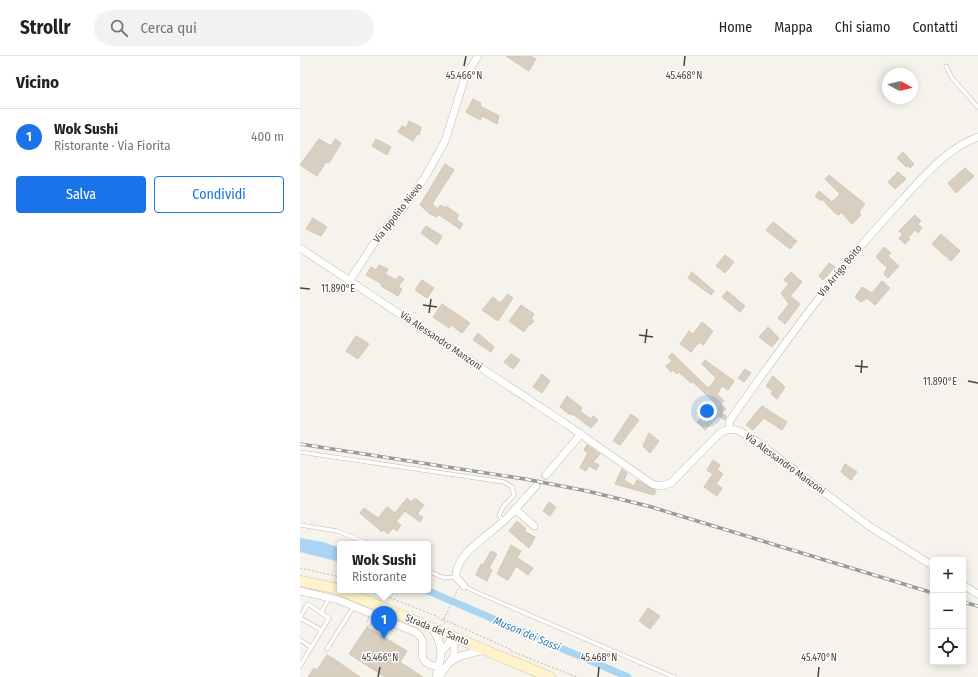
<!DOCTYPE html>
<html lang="it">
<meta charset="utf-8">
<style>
body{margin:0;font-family:"Fira Sans Condensed",sans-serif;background:#f2f2f2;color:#222}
.controls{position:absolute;right:12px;bottom:12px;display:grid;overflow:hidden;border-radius:4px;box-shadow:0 2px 10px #0003}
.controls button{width:36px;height:36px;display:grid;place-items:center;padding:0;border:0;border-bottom:1px solid #e0e0e0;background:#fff;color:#222;font:20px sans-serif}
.compass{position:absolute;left:582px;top:12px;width:36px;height:36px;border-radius:50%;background:#fff;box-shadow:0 2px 10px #0003;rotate:98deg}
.you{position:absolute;left:407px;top:355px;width:14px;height:14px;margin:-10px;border:3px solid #fff;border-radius:50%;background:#1a73e8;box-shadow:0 0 0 6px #1a73e833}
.badge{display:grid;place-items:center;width:26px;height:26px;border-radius:50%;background:#1a73e8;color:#fff;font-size:13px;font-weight:700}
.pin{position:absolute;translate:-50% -33px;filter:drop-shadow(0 1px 2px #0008)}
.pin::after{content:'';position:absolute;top:21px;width:14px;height:12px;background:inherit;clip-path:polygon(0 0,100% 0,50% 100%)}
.popup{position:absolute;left:37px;top:485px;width:94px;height:52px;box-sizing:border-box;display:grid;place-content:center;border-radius:4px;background:#fff;filter:drop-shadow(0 1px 3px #0005);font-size:13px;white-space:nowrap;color:#767676}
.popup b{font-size:15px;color:#222}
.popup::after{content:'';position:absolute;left:50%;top:100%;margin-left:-8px;border:8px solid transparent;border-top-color:#fff}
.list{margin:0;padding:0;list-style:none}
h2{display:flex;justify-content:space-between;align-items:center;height:52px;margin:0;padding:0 16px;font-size:17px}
h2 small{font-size:13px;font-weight:400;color:#767676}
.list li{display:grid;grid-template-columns:26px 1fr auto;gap:12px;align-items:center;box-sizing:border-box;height:56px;padding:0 16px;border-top:1px solid #e0e0e0}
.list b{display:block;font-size:15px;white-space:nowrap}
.list p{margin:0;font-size:13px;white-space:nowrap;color:#767676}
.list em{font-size:13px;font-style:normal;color:#767676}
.actions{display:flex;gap:8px;padding:12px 16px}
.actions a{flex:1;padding:9px 0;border:1px solid #1a73e8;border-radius:4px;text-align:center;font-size:14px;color:#1a73e8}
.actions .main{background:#1a73e8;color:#fff}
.icon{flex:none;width:22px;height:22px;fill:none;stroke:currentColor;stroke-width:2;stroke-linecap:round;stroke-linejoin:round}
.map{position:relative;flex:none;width:678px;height:621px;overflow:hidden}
header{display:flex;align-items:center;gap:24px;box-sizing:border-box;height:56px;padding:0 20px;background:#fff;border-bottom:1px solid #e0e0e0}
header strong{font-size:19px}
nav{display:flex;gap:22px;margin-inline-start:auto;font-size:14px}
.search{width:280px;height:36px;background:#f2f2f2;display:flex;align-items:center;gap:10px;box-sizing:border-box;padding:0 14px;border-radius:22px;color:#767676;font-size:15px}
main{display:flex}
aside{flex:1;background:#fff}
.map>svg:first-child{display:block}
.water{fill:#a9d4f2}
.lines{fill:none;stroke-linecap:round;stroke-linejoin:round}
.canal{stroke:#a9d4f2;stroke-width:7}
.building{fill:#d8cfc1;stroke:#d3c7b4}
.minor-tunnel{stroke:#d4d0c8;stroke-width:7;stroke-dasharray:7 3.5;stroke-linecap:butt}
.service-casing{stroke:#c2bbae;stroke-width:4.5}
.minor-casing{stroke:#c2bbae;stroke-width:8}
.secondary-casing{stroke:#d6c79b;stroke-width:11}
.path{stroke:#c4b79f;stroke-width:1;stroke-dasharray:2 2;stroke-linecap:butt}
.service{stroke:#fff;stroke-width:3.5}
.minor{stroke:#fff;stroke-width:7}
.secondary{stroke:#fff3cd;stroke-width:10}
.rail-casing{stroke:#9a9a9a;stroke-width:3.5}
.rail{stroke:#fff;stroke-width:2;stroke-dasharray:6;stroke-linecap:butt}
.ticks{fill:none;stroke:#4b4439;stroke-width:1.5}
.labels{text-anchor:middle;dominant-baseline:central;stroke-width:3;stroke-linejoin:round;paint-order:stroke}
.street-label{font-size:10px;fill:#4b4439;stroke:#fff}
.water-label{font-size:11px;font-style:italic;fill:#2e7ab2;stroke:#fff}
.ticks-label{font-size:10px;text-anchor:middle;fill:#4b4439;stroke:#fff;stroke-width:3;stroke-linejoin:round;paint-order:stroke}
</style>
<header>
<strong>Strollr</strong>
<div class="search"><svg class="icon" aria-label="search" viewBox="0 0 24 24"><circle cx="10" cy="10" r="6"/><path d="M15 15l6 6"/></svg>Cerca qui</div>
<nav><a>Home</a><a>Mappa</a><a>Chi siamo</a><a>Contatti</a></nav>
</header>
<main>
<aside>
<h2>Vicino<small></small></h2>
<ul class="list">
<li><span class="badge">1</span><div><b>Wok Sushi</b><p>Ristorante · Via Fiorita</p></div><em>400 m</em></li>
</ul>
<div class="actions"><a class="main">Salva</a><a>Condividi</a></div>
</aside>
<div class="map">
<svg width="678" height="621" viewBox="0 0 678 621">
<rect width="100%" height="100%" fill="#f6f3ec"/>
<path class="water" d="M0,482L23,486L40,492V506L0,496Z"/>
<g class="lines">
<path class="canal" d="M126,534L328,621"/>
</g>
<g class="building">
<path d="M206,0H231L236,3L229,15Z"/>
<path d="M173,43L181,47L180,50L199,60L197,68L182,60L180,64L166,56Z"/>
<path d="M109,65L121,71L119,79L117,78L113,85L98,76L102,70L106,72Z"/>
<path d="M19,83L31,90L35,83L41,87L29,107L26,106L17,120L0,109Z"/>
<path d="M76,83L91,91L87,99L72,90Z"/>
<path d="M603,96L614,108L610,112L608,110L606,111L597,102Z"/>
<path d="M145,108L154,114L132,148L138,153L140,149L145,152L146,150L159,159L156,163L163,168L160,173L139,159L137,161L130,158L120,149Z"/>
<path d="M665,112L674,120L656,137L648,127Z"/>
<path d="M598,116L606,123L595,133L588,126Z"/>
<path d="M529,119L565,148L559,156L561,159L552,168L541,156L539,159L535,157L522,143L521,145L515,140L519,135L532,146L540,138L525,123Z"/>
<path d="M615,159L621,165L618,168L622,172L618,177L615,174L608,182L610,183L605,188L599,182L603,179L599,175Z"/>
<path d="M13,162L27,171L21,180L6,173Z"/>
<path d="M473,166L497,185L490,193L466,174Z"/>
<path d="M126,170L142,180L137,189L121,177Z"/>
<path d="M641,178L660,195L651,205L632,188Z"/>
<path d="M584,191L591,197L588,200L599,210L588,222L584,218L587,212L576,201Z"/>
<path d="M425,199L434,206L425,217L416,210Z"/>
<path d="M529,207L535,211L523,224L519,220Z"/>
<path d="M79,209L88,213L85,218L96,224L99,220L104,223L98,231L102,233L98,240L81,230L82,228L66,219L71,211L76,214Z"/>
<path d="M392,216L414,235L411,239L388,222Z"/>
<path d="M491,216L502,226L490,240L500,248L485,268L478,262L489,248L481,237L489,228L484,224Z"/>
<path d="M122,224L134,232L127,242L115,234Z"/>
<path d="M582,225L590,232L575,249L567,242L561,246L555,241L562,231L572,237Z"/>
<path d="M427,235L445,250L440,256L422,241Z"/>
<path d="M208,238L213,242L198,265L182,254L193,241L200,247Z"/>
<path d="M142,248L170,267L162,277L151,269L149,272L133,261Z"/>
<path d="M221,249L234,258L231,263L234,265L230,269L229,268L224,276L209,265Z"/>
<path d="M402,266L413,275L403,289L399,286L391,296L380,288L389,275L393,278Z"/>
<path d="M468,271L479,282L472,291L459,281Z"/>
<path d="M178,277L194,291L191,296L173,284Z"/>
<path d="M56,280L69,288L58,303L46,295Z"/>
<path d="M372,297L407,331H410L416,322L402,308L405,304L434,325L428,334L422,330L417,338L424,345L421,348L426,353L422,357L426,360L425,364L419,360L405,374L397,366L416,348L393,326L391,327L379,316L377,318L373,314L371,316L366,310L372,305L368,301Z"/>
<path d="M211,298L220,304L213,313L204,306Z"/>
<path d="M445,313L451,317L444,326L438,322Z"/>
<path d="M242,318L250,325L242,337L233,331Z"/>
<path d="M473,320L485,331L477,343L471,338L473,335L466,330Z"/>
<path d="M267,340L282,352L280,355L291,363L293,360L298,364L291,372L274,359L269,358L260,351Z"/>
<path d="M462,350L487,366L482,374L464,362L453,374L446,369Z"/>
<path d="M331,358L339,364L320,389L313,385Z"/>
<path d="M349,377L359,385L350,397L343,390Z"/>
<path d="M287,389L300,398L293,406L299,409L296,414L289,410L286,415L280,412L288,397L284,394Z"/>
<path d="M413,404L420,409L417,414L423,418L416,428L422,432L417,440L404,431L413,418L407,414Z"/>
<path d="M545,408L557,416L551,424L541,416Z"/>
<path d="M322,413L327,417L324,424L334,430L337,424L356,435L354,439L315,428Z"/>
<path d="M107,442L111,446L114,443H116L124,449L117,458L123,461L120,466L105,455L96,465L101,469L97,475L93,472L88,478L83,474L82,476L60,457L64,452L78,462L87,451L95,457Z"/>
<path d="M249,446L256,451L250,460L243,455Z"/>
<path d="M217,465L226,473L224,475L235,481L229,492L209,475Z"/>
<path d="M211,489L221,495L217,502L233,512L228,519L216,510L208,524L197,518Z"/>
<path d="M191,495L197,498L189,512L192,514L187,525L176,519L181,508L183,509Z"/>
<path d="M348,552L360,560L350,573L339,565Z"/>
<path d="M67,571L107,595L100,606L123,621H85L49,598Z"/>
<path d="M27,599L34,603L60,621H8L14,612L17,614Z"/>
</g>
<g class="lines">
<path class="minor-tunnel" d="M236,430L246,419"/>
<defs>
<g id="service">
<path d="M646,10L652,22L678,51"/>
<path d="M0,396L204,426L212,431L214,439L203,451L199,459L203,465"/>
<path d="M0,469L37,475L70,488"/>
<path d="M128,515L144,522L155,521"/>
<path d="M164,530L176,536L374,621"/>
<path d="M21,557L29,542"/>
<path d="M0,561L8,548L29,562L0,610"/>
<path d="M0,562L21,574"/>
<path d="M68,568L73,558"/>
<path d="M0,584L11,591"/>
<path d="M27,593L54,550"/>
</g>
<g id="minor">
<path d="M0,192L266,368L352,428L360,430L371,427L420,377C433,368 445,378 456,385L569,470L633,510"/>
<path d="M50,224L80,178L104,151L125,121L145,85L165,21L178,0"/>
<path d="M429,373L430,364C484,288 538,212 602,144C624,120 646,93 678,81"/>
<path d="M246,419L281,378"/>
<path d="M215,453L234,470"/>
<path d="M663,529L678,538"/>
<path d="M164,530L156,521C155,498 190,478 205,464C216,453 226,441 236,430"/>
<path d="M0,535L39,544L115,576C134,587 107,605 139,611"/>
<path d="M132,573C144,588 142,603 136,621"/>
<path d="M142,595L154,581"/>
<path d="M152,605L160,600L185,594"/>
<path d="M139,621L154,600V581"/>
</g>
<path id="secondary" d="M0,525L34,532L77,549L250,621"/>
</defs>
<use href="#service" class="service-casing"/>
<use href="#minor" class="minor-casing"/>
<use href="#secondary" class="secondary-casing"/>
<g class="path">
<path d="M0,512L40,521"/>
<path d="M71,534L136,560L147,568"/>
<path d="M143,563L212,594"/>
<path d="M144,563L158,533"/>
<path d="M211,595L277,621"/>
</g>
<use href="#service" class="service"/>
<use href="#minor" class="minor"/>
<use href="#secondary" class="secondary"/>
<defs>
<g id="rail">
<path d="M0,388L225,423L287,435L348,450L633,537"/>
<path d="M663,546L678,550"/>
</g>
</defs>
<use href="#rail" class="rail-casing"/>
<use href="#rail" class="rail"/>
</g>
<path class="ticks" d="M164,10L166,0M384,10L385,0M0,232L10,233M123,249L137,251M129,257L131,243M339,279L353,281M345,287L347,273M555,310L568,311M561,317L562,304M668,325L678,327M78,621L80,611M298,621L299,611M518,621L519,611"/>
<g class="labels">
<g class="street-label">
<text transform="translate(98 157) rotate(-52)">Via Ippolito Nievo</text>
<text transform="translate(540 215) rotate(-51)">Via Arrigo Boito</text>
<text transform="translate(141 285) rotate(34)">Via Alessandro Manzoni</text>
<text transform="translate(485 408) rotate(36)">Via Alessandro Manzoni</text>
<text transform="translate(137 574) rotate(22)">Strada del Santo</text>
</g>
<g class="water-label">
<text transform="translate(227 578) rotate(23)">Muson dei Sassi</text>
</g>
</g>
<g class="ticks-label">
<text x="164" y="23">45.466°N</text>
<text x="384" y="23">45.468°N</text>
<text x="38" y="236">11.890°E</text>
<text x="640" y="329">11.890°E</text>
<text x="80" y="605">45.466°N</text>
<text x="299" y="605">45.468°N</text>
<text x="519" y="605">45.470°N</text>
</g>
</svg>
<div class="controls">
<button>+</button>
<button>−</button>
<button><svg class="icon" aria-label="locate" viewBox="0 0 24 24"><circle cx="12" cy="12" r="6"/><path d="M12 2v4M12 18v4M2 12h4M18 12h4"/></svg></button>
</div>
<svg class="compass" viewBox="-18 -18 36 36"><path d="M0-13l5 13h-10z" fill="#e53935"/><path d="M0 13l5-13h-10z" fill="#767676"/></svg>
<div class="you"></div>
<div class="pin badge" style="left:84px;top:583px">1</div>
<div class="popup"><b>Wok Sushi</b>Ristorante</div>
</div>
</main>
